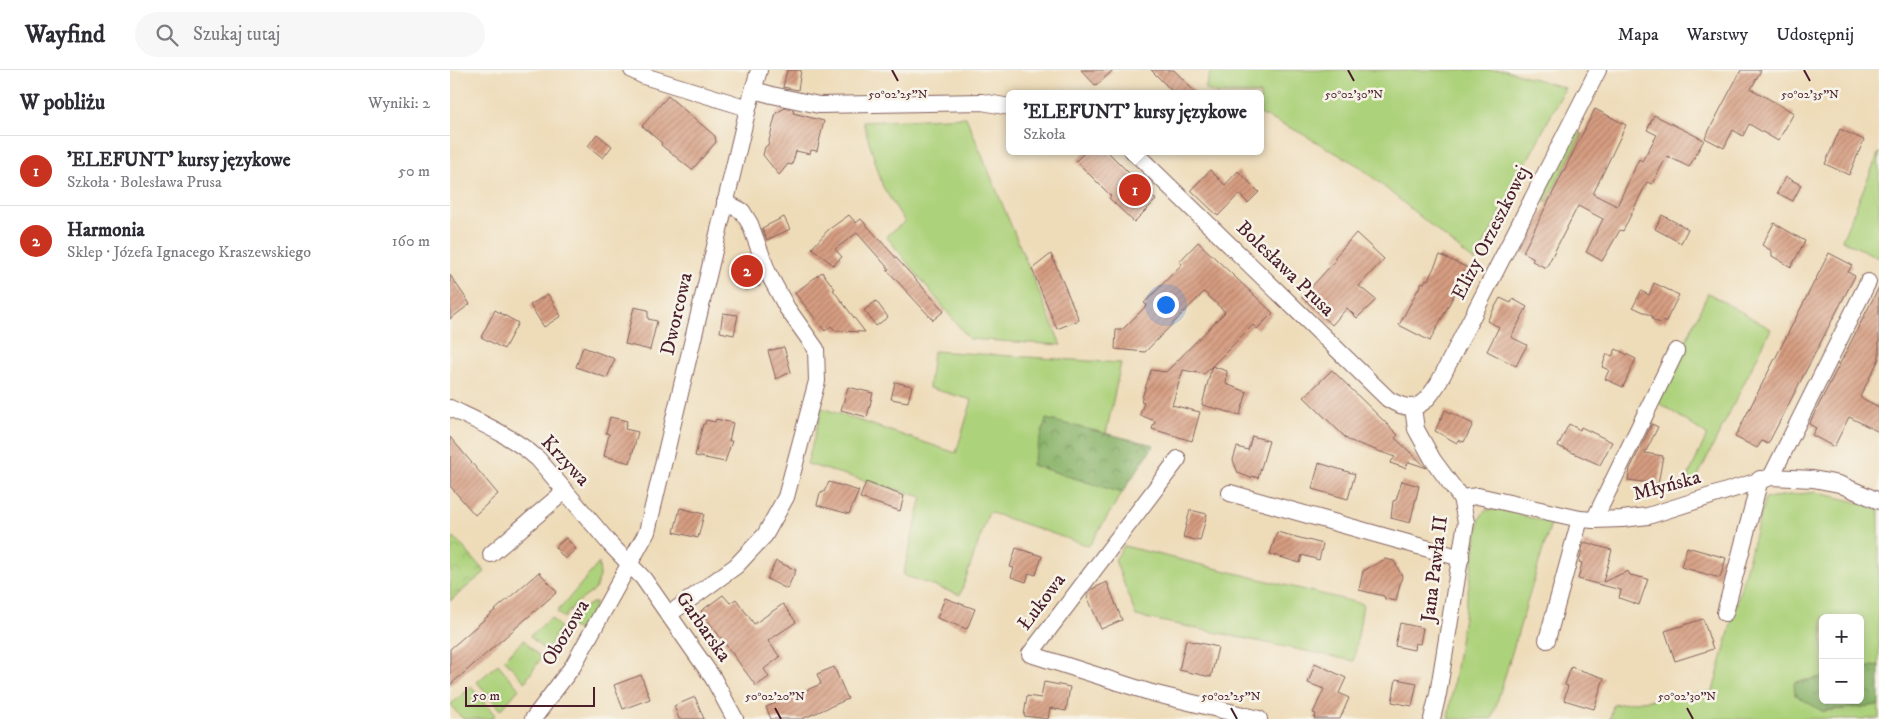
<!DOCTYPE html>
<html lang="pl">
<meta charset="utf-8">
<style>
body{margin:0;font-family:"IM FELL DW Pica",serif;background:#f7f7f7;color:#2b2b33}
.controls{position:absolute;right:15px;bottom:15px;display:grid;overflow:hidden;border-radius:8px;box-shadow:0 2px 8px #0003}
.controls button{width:45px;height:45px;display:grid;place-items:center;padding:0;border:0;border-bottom:1px solid #e1e1e2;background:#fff;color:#2b2b33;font:25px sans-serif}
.scale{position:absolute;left:15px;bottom:12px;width:130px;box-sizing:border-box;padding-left:5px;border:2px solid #4a1f2b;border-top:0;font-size:14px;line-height:18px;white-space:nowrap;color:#4a1f2b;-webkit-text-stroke:4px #f7f3e8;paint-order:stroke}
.you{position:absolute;left:715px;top:234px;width:18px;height:18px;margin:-12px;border:4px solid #fff;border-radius:50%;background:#1a73e8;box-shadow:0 0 0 8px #1a73e833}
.badge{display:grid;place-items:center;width:32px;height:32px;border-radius:50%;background:#c8321e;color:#fff;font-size:16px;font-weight:700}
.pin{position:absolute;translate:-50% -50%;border:2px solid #fff;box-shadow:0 1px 5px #0006}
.popup{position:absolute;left:556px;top:20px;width:258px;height:65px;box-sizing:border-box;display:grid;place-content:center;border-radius:8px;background:#fff;filter:drop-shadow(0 1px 4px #0005);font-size:16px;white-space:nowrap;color:#7c7c81}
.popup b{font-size:19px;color:#2b2b33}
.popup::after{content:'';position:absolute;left:50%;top:100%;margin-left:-10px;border:10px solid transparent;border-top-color:#fff}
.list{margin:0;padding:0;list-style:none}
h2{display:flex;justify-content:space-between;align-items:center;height:65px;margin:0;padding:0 20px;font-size:21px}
h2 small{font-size:16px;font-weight:400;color:#7c7c81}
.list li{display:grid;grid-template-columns:32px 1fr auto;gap:15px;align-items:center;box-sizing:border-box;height:70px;padding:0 20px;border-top:1px solid #e1e1e2}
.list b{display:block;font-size:19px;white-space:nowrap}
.list p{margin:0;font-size:16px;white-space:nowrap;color:#7c7c81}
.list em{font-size:16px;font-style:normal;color:#7c7c81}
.icon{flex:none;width:28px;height:28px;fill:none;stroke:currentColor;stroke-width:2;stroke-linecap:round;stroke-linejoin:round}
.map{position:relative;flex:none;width:1429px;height:649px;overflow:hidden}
header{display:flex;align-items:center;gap:30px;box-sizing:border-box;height:70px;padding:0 25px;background:#fff;border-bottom:1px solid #e1e1e2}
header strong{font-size:24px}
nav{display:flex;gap:28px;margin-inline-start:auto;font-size:18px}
.search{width:350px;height:45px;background:#f7f7f7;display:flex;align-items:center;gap:12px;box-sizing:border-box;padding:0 18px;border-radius:28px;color:#7c7c81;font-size:19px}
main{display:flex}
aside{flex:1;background:#fff}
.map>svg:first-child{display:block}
.green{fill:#add27b;stroke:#7c7853}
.forest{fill:url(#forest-crowns);stroke:#6a6a4b}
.park{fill:url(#park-crowns);stroke:#7c7853}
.building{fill:url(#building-hatch)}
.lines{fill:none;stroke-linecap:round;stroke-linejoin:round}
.minor-casing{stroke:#83615d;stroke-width:18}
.minor{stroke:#fff;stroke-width:16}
.ticks{fill:none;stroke:#4a1f2b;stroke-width:2}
.labels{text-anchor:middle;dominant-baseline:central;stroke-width:5;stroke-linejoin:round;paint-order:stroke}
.street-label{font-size:20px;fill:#4a1f2b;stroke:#f7f3e8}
.ticks-label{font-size:12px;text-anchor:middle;fill:#4a1f2b;stroke:#f7f3e8;stroke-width:5;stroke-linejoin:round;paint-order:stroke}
</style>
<header>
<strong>Wayfind</strong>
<div class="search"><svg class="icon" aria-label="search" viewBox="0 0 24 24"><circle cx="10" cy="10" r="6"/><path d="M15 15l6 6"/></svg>Szukaj tutaj</div>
<nav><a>Mapa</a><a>Warstwy</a><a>Udostępnij</a></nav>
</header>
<main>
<aside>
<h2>W pobliżu<small>Wyniki: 2</small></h2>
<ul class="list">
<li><span class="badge">1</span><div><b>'ELEFUNT' kursy językowe</b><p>Szkoła · Bolesława Prusa</p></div><em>50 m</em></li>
<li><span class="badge">2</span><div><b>Harmonia</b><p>Sklep · Józefa Ignacego Kraszewskiego</p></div><em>160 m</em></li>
</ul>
</aside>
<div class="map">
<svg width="1429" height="649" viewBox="0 0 1429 649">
<defs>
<pattern id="forest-crowns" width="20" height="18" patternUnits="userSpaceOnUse" patternTransform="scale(1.25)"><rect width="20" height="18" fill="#8ab46b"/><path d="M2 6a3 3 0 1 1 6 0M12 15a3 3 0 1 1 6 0" fill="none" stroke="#739258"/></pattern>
<pattern id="park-crowns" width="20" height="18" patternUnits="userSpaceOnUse" patternTransform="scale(1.25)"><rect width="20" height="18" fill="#add27b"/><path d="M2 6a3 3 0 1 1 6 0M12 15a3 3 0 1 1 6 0" fill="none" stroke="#96b46a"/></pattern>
<pattern id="building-hatch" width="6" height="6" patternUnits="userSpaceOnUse" patternTransform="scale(1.25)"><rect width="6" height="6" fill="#d69d81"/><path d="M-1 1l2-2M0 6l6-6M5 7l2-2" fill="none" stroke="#b07f6a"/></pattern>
</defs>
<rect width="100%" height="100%" fill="#f7f3e8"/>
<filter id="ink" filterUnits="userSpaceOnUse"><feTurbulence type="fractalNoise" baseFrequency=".02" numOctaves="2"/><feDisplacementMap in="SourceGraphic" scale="10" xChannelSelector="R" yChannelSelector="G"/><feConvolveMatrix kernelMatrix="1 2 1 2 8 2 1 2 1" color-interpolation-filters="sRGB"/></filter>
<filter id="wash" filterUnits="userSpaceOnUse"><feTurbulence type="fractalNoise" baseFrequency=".0096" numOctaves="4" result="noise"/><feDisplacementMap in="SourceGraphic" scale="20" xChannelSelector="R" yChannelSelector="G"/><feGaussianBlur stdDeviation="1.12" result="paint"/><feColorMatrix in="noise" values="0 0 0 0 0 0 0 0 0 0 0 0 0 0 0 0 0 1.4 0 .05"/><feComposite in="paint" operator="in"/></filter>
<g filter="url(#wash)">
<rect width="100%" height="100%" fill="#eedcb9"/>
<g class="green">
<path d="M761,0H1056L1115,18L1025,192L909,96L847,61L810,44V24H766L755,19Z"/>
<path d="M516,47L611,275L519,269L436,166L455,152L433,117L413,52Z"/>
<path d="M1125,61L1132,64L1096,133L1093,125Z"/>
<path d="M1429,82V188L1392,170Z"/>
<path d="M1258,223L1321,259L1246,410L1237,409L1257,365L1208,332Z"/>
<path d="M483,281L671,293L656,364L596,350L583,395L672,423L639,476L539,442L510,525L453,505L472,427L357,394L372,338L506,383L522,330L479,318Z"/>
<path d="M1365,422L1415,434L1429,440V595L1410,599V548H1373V607L1345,612L1372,641L1429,635V649H1160L1163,635L1263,621L1315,428Z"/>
<path d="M1044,438L1101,453L1042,649H998L1029,450L1035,440H1043Z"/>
<path d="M674,476L913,534L904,591L686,546L665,490Z"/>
<path d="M149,493L150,506L145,520L124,535L114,548L107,542Z"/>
<path d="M142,533H146L131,562L121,556L133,538Z"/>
<path d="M101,548L110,557L96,582L80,566Z"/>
<path d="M74,570L91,588L75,612L54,589Z"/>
<path d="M48,594L69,619L51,640L27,612Z"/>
<path d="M21,617L45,645L41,649H13L0,635Z"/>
</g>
<g class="forest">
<path d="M596,349L704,375L672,423L582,395Z"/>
<path d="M1429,595V635L1372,641L1345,625L1344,613L1373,607V630H1410V599Z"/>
</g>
<path class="park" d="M4,467L35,502L0,531V470Z"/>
<g id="blocks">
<g class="building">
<path d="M337,0H351L348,20L333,17Z"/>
<path d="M631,0H663L646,16Z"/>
<path d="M701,0H724L747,24H725Z"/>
<path d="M1291,0H1311L1301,19L1344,43L1328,71L1299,54L1293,66L1283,60L1274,78L1255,68Z"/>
<path d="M218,26L265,66L266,72L242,100L211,75L212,73L192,56Z"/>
<path d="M335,38L344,40L343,43L374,51L367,81L361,80L360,84L346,81L342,95L338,94L329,105L313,85L315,77L318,75L326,43Z"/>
<path d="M1145,39L1176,55L1143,124L1167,136L1189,89L1192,91L1207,65L1197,60L1204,45L1254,70L1239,97L1217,86L1202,114L1197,112L1173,161L1170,160L1152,191L1136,182L1153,149L1128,136L1096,198L1082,191L1084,188L1073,182Z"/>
<path d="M1390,59L1414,70L1399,105L1375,94Z"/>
<path d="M147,64L162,76L153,88L138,76Z"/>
<path d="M636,81H657L706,130L684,152L659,128L661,126L626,91Z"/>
<path d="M760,100L775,115L788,101L809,122L798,133L789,124L768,146L741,120Z"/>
<path d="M1336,107L1351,115L1343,131L1327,123Z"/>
<path d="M399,145L406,153L411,149L494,241L483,250L437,200L439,199L407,163L385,179L392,187L383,195L362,178L378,160Z"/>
<path d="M1212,145L1238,159L1231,173L1205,159Z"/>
<path d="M334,147L340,159L317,170L312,158Z"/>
<path d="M1324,153L1355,171L1341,197L1322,186V181L1312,175Z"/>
<path d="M906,163L934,189L909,216L926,230L907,248L897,238L882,255L852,227L886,190L884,188Z"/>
<path d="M748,172L823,243L807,259L803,255L754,304L733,300L722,335L750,342L742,371L702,359L705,351L690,345L694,332L691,331L701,300L716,302L775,242L754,222L695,282L665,279L666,260H672L697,235L694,233L732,194L729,192Z"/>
<path d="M1379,183L1402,195L1398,202L1405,206L1318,374L1312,371L1307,378L1285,367Z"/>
<path d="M601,184L629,250L607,259L582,199Z"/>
<path d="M990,185L1018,198L980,271L949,255L972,212L974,213L976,209L978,210Z"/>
<path d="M303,190L310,216L295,220L287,195Z"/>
<path d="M372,202L385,219L383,220L415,262L386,261L381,256L375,261L352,232L345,223Z"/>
<path d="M0,205L20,234L0,249Z"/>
<path d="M1204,213L1229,225L1215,253L1213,251L1210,253L1203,250L1202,246L1183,237L1191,221L1199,225Z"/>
<path d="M1429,217V289L1410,327L1429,337V362L1399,347L1384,377L1362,365L1366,358L1359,354Z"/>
<path d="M98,224L111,246L94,257L80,235Z"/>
<path d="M1050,228L1061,233L1063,229L1077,237L1061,267L1077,275L1066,296L1037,281L1049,257L1037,251Z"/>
<path d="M426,231L438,247L426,256L414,240Z"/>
<path d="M184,237L198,240V249L207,251L200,280L175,274Z"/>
<path d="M45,240L68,253L54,279L31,267Z"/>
<path d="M273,243L288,245L284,265L270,262Z"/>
<path d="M133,277L165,289L157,308L126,297Z"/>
<path d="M334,277L341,302L326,309L318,281Z"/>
<path d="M1166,279L1186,289L1173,317L1155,309L1159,300L1152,297L1157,284L1162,286Z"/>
<path d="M762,296L777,301L776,314L797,322L790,345L752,335Z"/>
<path d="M882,300L948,365L945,368L977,398L959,392L955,398L940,393L945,387L898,370L854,327Z"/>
<path d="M445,312L462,316L458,332L441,329Z"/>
<path d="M398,317L423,323L417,347L391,340Z"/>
<path d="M995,340L1023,354L1014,372L1008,370L1007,373L985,361Z"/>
<path d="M160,347L177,351L175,359L188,362L180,393L154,386L159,364L156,363Z"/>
<path d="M266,349L283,353L279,371H282L275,392L245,386L253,354H255L256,350L265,352Z"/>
<path d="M1119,354L1130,360L1131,357L1162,372L1150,395L1108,376Z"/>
<path d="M1202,354L1208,357L1195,383L1213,386L1208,414L1178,410L1180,399Z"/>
<path d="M802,366L819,371L808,408L802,406L801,408L788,403L783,390L787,377L798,380Z"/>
<path d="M0,367L48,424L25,445L0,416Z"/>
<path d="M869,393L905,404L898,429L862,419Z"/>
<path d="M952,411L969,416L960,453L941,448L943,431L946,430Z"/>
<path d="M379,412L409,421L399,444L367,435L370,423L374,422Z"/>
<path d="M416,412L454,426L450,441L410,428Z"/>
<path d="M230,438L254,444L248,468L224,462Z"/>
<path d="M740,440L757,444L750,471L733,467Z"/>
<path d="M827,462L873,474L869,490L852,485L850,493L820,484Z"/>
<path d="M116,468L126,479L115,489L105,477Z"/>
<path d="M1134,472L1162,480L1153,512L1178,501L1180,505L1198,509L1189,535L1169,528L1171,520L1128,509L1132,493L1129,492Z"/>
<path d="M1237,477L1276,488L1270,508L1231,497Z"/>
<path d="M566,478L592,486L586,505L579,503L576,512L561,507L564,498L560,497Z"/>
<path d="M935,489L944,491L952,506L946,531L935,529L934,526L909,520L913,501Z"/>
<path d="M326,491L346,500L337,519L317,509Z"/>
<path d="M89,502L107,522L0,615V579Z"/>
<path d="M657,512L672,550L651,559L637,526L642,519Z"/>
<path d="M273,525L280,533L286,529L304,554L333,534L346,552L318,571L330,587L314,599L319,607L306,616L251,541Z"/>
<path d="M495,528L525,539L517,559L487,548Z"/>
<path d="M1253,549L1263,579L1225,591L1215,561Z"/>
<path d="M950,553L973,558L970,574L965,573L964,580L945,576Z"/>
<path d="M736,570L768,577L761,607L729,600Z"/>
<path d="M865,593L896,608L889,623L899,628L890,649H864L866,644L863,643L874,619L858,613Z"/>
<path d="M384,597L398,629L352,649H321L316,637L371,614L367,604Z"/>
<path d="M1121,597L1154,608L1144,639L1114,630L1118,616L1115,615Z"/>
<path d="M191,605L200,629L173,639L164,615Z"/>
<path d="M946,609L967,613L962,636L942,632Z"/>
<path d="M594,612L620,617L616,641L600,638L598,649L574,646L577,626L591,628Z"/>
<path d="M245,627L254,649H229L224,636Z"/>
</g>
</g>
</g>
<g filter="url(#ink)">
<use href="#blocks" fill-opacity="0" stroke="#83615d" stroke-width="1"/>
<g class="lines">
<defs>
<g id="minor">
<path d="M182,0L194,6L298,38"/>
<path d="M304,20L322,25L369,35L532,32L560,37"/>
<path d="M683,81L938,329C964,345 974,336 989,312L1148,0"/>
<path d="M0,338C31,353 62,366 88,389L160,474L193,508L263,608L285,649"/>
<path d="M963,338L966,359L983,390L1011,428L1016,452L988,624L982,649"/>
<path d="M728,389L580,584L702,623L809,649"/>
<path d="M1321,407L1418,212"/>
<path d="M780,423L1011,488"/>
<path d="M1011,428L1028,426L1130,449L1144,450L1172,449L1198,446L1321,407L1363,409L1389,414L1429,431"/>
<path d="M1144,450L1226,281"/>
<path d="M41,484L115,421"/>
<path d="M1275,543L1310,409"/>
<path d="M218,545L286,496L315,465L336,427L367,311L366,279L337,238L318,203L300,154L292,141L275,132"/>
<path d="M1097,570L1130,449"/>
<path d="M83,649L123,596L197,462L298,38L309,0"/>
</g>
</defs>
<use href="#minor" class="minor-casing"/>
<use href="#minor" class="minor"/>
</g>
</g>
<path class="ticks" d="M442,0L448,11M898,0L904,11M1354,0L1360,11M325,638L331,649M781,638L787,649M1237,638L1243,649"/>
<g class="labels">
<g class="street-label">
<text transform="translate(1041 163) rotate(-63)">Elizy Orzeszkowej</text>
<text transform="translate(835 199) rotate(44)">Bolesława Prusa</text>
<text transform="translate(227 244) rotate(-77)">Dworcowa</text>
<text transform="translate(115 391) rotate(47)">Krzywa</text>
<text transform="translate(1217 416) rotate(-15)">Młyńska</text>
<text transform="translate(985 499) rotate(-83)">Jana Pawła II</text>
<text transform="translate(592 532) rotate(-53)">Łukowa</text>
<text transform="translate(253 557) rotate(55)">Garbarska</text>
<text transform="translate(116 563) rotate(-59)">Obozowa</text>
</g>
</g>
<g class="ticks-label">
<text x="448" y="28">50°02'25"N</text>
<text x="904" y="28">50°02'30"N</text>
<text x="1360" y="28">50°02'35"N</text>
<text x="325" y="630">50°02'20"N</text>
<text x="781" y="630">50°02'25"N</text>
<text x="1237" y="630">50°02'30"N</text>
</g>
</svg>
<div class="controls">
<button>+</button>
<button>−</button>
</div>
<div class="scale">50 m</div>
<div class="you"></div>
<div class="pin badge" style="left:685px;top:120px">1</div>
<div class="popup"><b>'ELEFUNT' kursy językowe</b>Szkoła</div>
<div class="pin badge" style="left:297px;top:201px">2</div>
</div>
</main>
